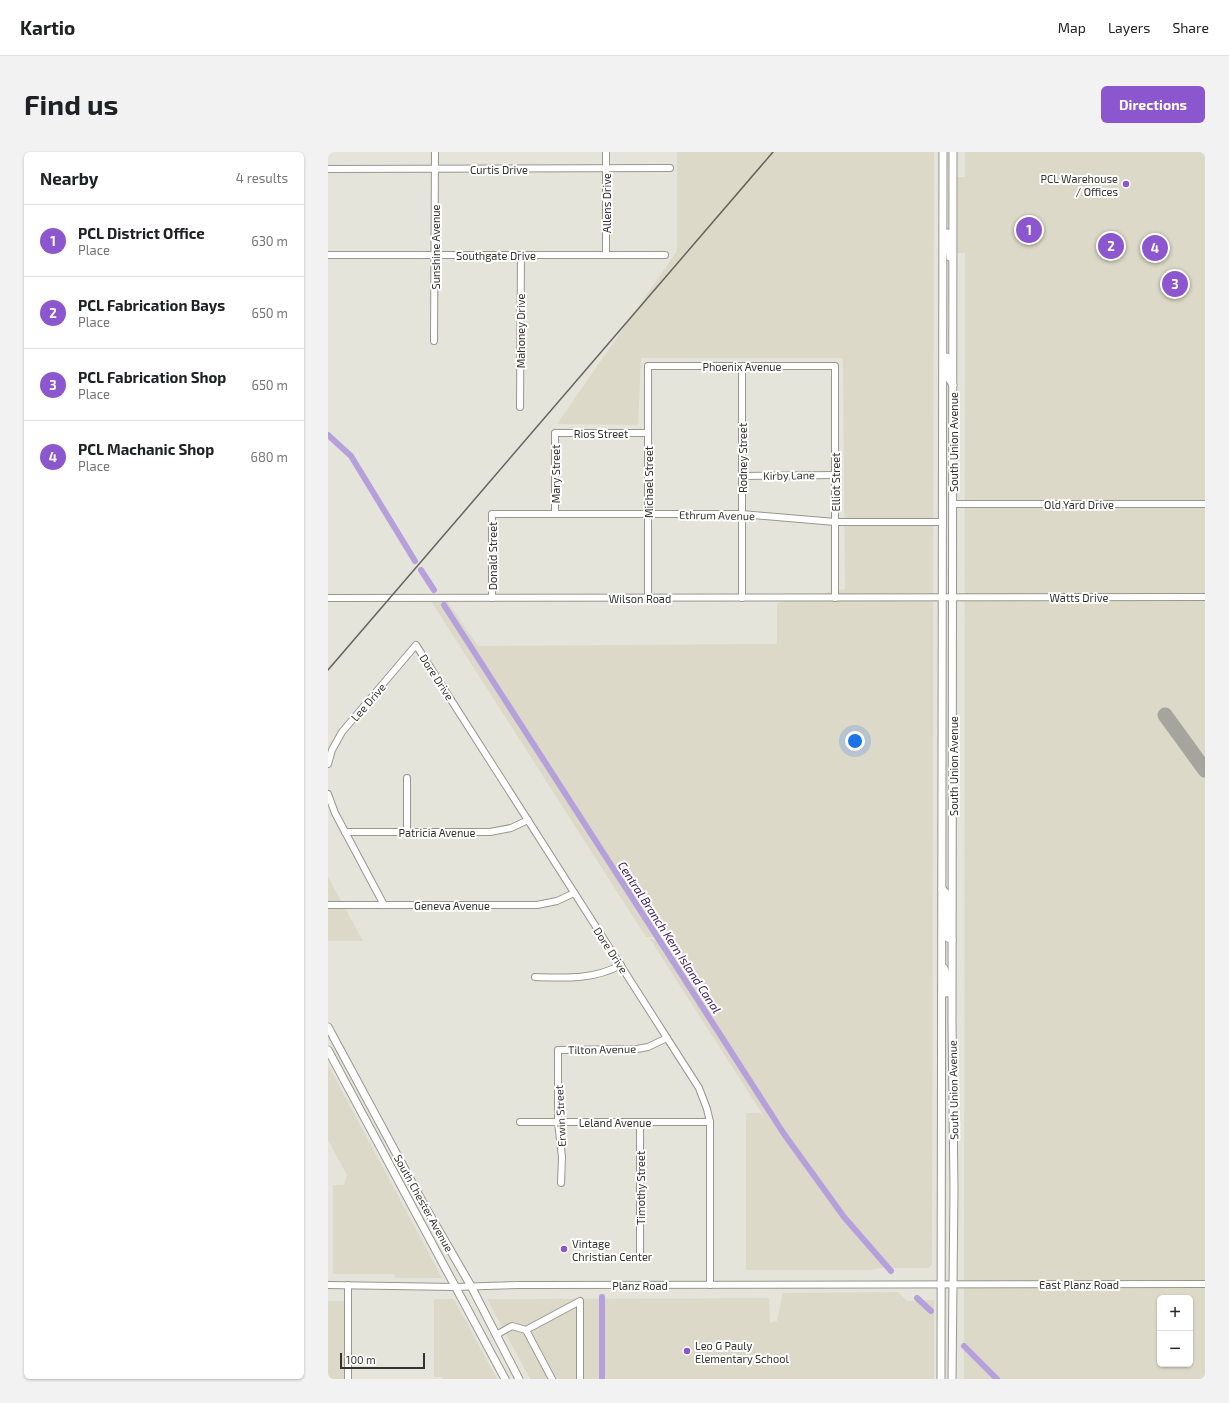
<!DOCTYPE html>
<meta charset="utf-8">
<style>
body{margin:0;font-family:"Exo 2",sans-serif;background:#f2f2f2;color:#202124}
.controls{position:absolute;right:12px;bottom:12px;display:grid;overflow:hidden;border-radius:6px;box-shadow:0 1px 3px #0004}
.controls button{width:36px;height:36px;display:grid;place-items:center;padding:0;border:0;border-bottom:1px solid #e0e0e0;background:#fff;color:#202124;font:20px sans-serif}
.scale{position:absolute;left:12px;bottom:10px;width:85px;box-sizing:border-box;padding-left:4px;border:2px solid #33332f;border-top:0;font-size:11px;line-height:14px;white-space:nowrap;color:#33332f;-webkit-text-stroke:3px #fff;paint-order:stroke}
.you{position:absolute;left:527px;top:589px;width:14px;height:14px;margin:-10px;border:3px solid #fff;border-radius:50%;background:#1a73e8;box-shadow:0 0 0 6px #1a73e833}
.badge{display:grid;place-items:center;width:26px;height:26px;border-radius:50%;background:#8b56ce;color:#fff;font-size:13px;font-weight:700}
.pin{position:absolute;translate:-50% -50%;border:2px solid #fff;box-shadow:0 1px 4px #0006}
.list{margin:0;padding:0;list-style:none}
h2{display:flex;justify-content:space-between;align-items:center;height:52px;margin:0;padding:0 16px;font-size:17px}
h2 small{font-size:13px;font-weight:400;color:#757577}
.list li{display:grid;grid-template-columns:26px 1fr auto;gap:12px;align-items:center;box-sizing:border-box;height:72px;padding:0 16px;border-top:1px solid #e0e0e0}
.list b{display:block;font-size:15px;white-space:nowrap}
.list p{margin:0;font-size:13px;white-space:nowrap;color:#757577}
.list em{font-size:13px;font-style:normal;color:#757577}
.map{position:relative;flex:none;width:877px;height:1227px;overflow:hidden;border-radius:6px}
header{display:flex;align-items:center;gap:24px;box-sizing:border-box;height:56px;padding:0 20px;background:#fff;border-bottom:1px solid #e0e0e0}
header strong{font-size:19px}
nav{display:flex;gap:22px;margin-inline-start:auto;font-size:14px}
.intro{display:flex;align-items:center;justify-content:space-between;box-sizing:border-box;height:96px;padding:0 24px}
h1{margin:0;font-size:28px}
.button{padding:10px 18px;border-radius:6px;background:#8b56ce;color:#fff;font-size:14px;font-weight:700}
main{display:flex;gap:24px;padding:0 24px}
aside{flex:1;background:#fff;border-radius:6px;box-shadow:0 1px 3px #0004}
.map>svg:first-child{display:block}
.built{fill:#dcd9c8;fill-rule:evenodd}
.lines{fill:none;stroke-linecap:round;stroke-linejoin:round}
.canal{stroke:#b6a0db;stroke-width:6}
.taxiway{stroke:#a5a49d;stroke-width:15}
.minor-casing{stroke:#98978e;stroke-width:8}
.major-casing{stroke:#98978e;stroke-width:9}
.minor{stroke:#fff;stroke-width:6}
.major{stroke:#fff;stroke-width:7}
.rail{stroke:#65645f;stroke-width:1.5}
.poi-dot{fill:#8b56ce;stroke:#fff;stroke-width:1.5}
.labels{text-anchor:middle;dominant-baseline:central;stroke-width:4;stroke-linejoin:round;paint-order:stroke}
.street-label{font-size:11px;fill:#33332f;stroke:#fff}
.poi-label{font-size:11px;fill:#33332f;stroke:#fff;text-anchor:start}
.water-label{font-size:12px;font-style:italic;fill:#412066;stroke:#fff}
</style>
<header>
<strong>Kartio</strong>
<nav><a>Map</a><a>Layers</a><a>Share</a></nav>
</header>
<div class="intro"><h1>Find us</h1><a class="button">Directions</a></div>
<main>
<aside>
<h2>Nearby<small>4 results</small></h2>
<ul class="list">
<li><span class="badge">1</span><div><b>PCL District Office</b><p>Place</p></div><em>630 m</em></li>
<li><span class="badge">2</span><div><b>PCL Fabrication Bays</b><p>Place</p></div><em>650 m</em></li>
<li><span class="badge">3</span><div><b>PCL Fabrication Shop</b><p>Place</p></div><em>650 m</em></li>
<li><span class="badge">4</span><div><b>PCL Machanic Shop</b><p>Place</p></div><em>680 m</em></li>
</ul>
</aside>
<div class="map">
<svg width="877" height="1227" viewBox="0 0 877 1227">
<rect width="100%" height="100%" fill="#e5e4db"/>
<g class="built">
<path d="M349,0H606L604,1112L601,1116H552L543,1118H418V961H430L435,963L322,787H337L316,758L333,785H318L101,446H117L150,494L449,492V451L517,437L515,206H313L310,273L229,272L349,99Z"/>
<path d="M637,0H877V1227H636L637,101H625V25H637ZM832,1146H862V1212H832Z"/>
<path d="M0,725L35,789H0Z"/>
<path d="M0,913L114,1126H68L66,1122H5V1033H16L19,1023L0,988Z"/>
<path d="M570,1140L579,1149L606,1148V1227H202L159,1147L441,1146L442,1171L449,1169L455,1141Z"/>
<path d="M106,1147H124L127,1149L169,1227H115L113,1225H106Z"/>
<rect x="0" y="1149" width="20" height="78"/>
</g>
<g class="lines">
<g class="canal">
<path d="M0,283L23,304L87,409"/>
<path d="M93,418L106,438"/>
<path d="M116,453L456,982L516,1065L563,1119"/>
<path d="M589,1146L603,1159"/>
<path d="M636,1194L669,1227"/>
<path d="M274,1227V1145"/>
</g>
<path class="taxiway" d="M837,563L877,618"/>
<defs>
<g id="minor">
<path d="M0,17L342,16"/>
<path d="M0,103H337"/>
<path d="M278,103V0"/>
<path d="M106,189L107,0"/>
<path d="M192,255L193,103"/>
<path d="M414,324L507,323"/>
<path d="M625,352H877"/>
<path d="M227,362V281H320"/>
<path d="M0,446L877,445"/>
<path d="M164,446V362H414L507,370H614"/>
<path d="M320,446V214H507V446"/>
<path d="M414,446V214"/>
<path d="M0,612L4,598L14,580L88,493L339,886L371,936L379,957L382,970V1133"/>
<path d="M79,626V680"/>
<path d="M0,642L7,661L56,753"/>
<path d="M17,680H162L183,676L200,668"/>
<path d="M0,753H209L229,749L246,741"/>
<path d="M207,825C237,826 265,828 293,813"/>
<path d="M192,970H382"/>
<path d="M233,1031L234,1005L230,970V898L309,897L320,895L339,886"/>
<path d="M312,1103V970"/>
<path d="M0,1133L127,1135L192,1133L877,1132"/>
<path d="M198,1178L224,1227"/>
<path d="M168,1183L184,1174L198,1178L252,1149V1227"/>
<path d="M20,1227V1133"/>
</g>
<g id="major">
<path d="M620,81L622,105"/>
<path d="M619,205L620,225L625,233"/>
<path d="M614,737L619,742V783L620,786L624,788"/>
<path d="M616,816L619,825V841"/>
<path d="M0,875L95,1051L143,1134L191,1227"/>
<path d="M0,898L177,1227"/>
<path d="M613,1227L615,0"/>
<path d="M624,1227L626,1038L624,870L625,0"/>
</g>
</defs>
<use href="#minor" class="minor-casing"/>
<use href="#major" class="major-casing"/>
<use href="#minor" class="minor"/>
<use href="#major" class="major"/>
<path class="rail" d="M0,518L445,0"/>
</g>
<g class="poi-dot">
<circle cx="798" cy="32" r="4"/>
<circle cx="236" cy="1097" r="4"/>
<circle cx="359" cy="1199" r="4"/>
</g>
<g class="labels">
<g class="street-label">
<text x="171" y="17">Curtis Drive</text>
<text transform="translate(278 51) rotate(-90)">Allens Drive</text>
<text transform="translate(107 95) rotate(-90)">Sunshine Avenue</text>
<text x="168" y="103">Southgate Drive</text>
<text transform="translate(192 179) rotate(-90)">Mahoney Drive</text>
<text x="414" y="214">Phoenix Avenue</text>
<text x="273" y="281">Rios Street</text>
<text transform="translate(625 290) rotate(-90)">South Union Avenue</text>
<text transform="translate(414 306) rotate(-90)">Rodney Street</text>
<text transform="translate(227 322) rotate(-90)">Mary Street</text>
<text transform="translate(461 323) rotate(-1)">Kirby Lane</text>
<text transform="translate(320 330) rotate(-90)">Michael Street</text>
<text transform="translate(507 330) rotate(-90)">Elliot Street</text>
<text x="751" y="352">Old Yard Drive</text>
<text transform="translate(389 363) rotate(1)">Ethrum Avenue</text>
<text transform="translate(164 404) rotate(-90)">Donald Street</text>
<text x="751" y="445">Watts Drive</text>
<text x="312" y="446">Wilson Road</text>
<text transform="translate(109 525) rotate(57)">Dore Drive</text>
<text transform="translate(40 550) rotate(-49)">Lee Drive</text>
<text transform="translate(625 614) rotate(-90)">South Union Avenue</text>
<text x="109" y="680">Patricia Avenue</text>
<text x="124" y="753">Geneva Avenue</text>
<text transform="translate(283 798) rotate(57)">Dore Drive</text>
<text transform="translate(274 897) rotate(-1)">Tilton Avenue</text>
<text transform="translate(625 938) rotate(-91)">South Union Avenue</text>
<text transform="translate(232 964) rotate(-93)">Erwin Street</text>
<text x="287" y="970">Leland Avenue</text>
<text transform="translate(312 1036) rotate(-90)">Timothy Street</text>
<text transform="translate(96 1051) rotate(61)">South Chester Avenue</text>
<text x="751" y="1132">East Planz Road</text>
<text x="312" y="1133">Planz Road</text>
</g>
<g class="poi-label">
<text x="790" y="26" text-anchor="end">PCL Warehouse<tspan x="790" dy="13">/ Offices</tspan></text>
<text x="244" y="1091">Vintage<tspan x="244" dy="13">Christian Center</tspan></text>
<text x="367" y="1193">Leo G Pauly<tspan x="367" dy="13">Elementary School</tspan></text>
</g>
<g class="water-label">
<text transform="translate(342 785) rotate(57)">Central Branch Kern Island Canal</text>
</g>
</g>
</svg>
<div class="controls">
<button>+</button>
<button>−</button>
</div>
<div class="scale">100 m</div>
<div class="you"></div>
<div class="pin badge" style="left:701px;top:78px">1</div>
<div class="pin badge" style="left:783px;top:94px">2</div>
<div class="pin badge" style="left:847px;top:132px">3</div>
<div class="pin badge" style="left:827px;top:96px">4</div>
</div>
</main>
